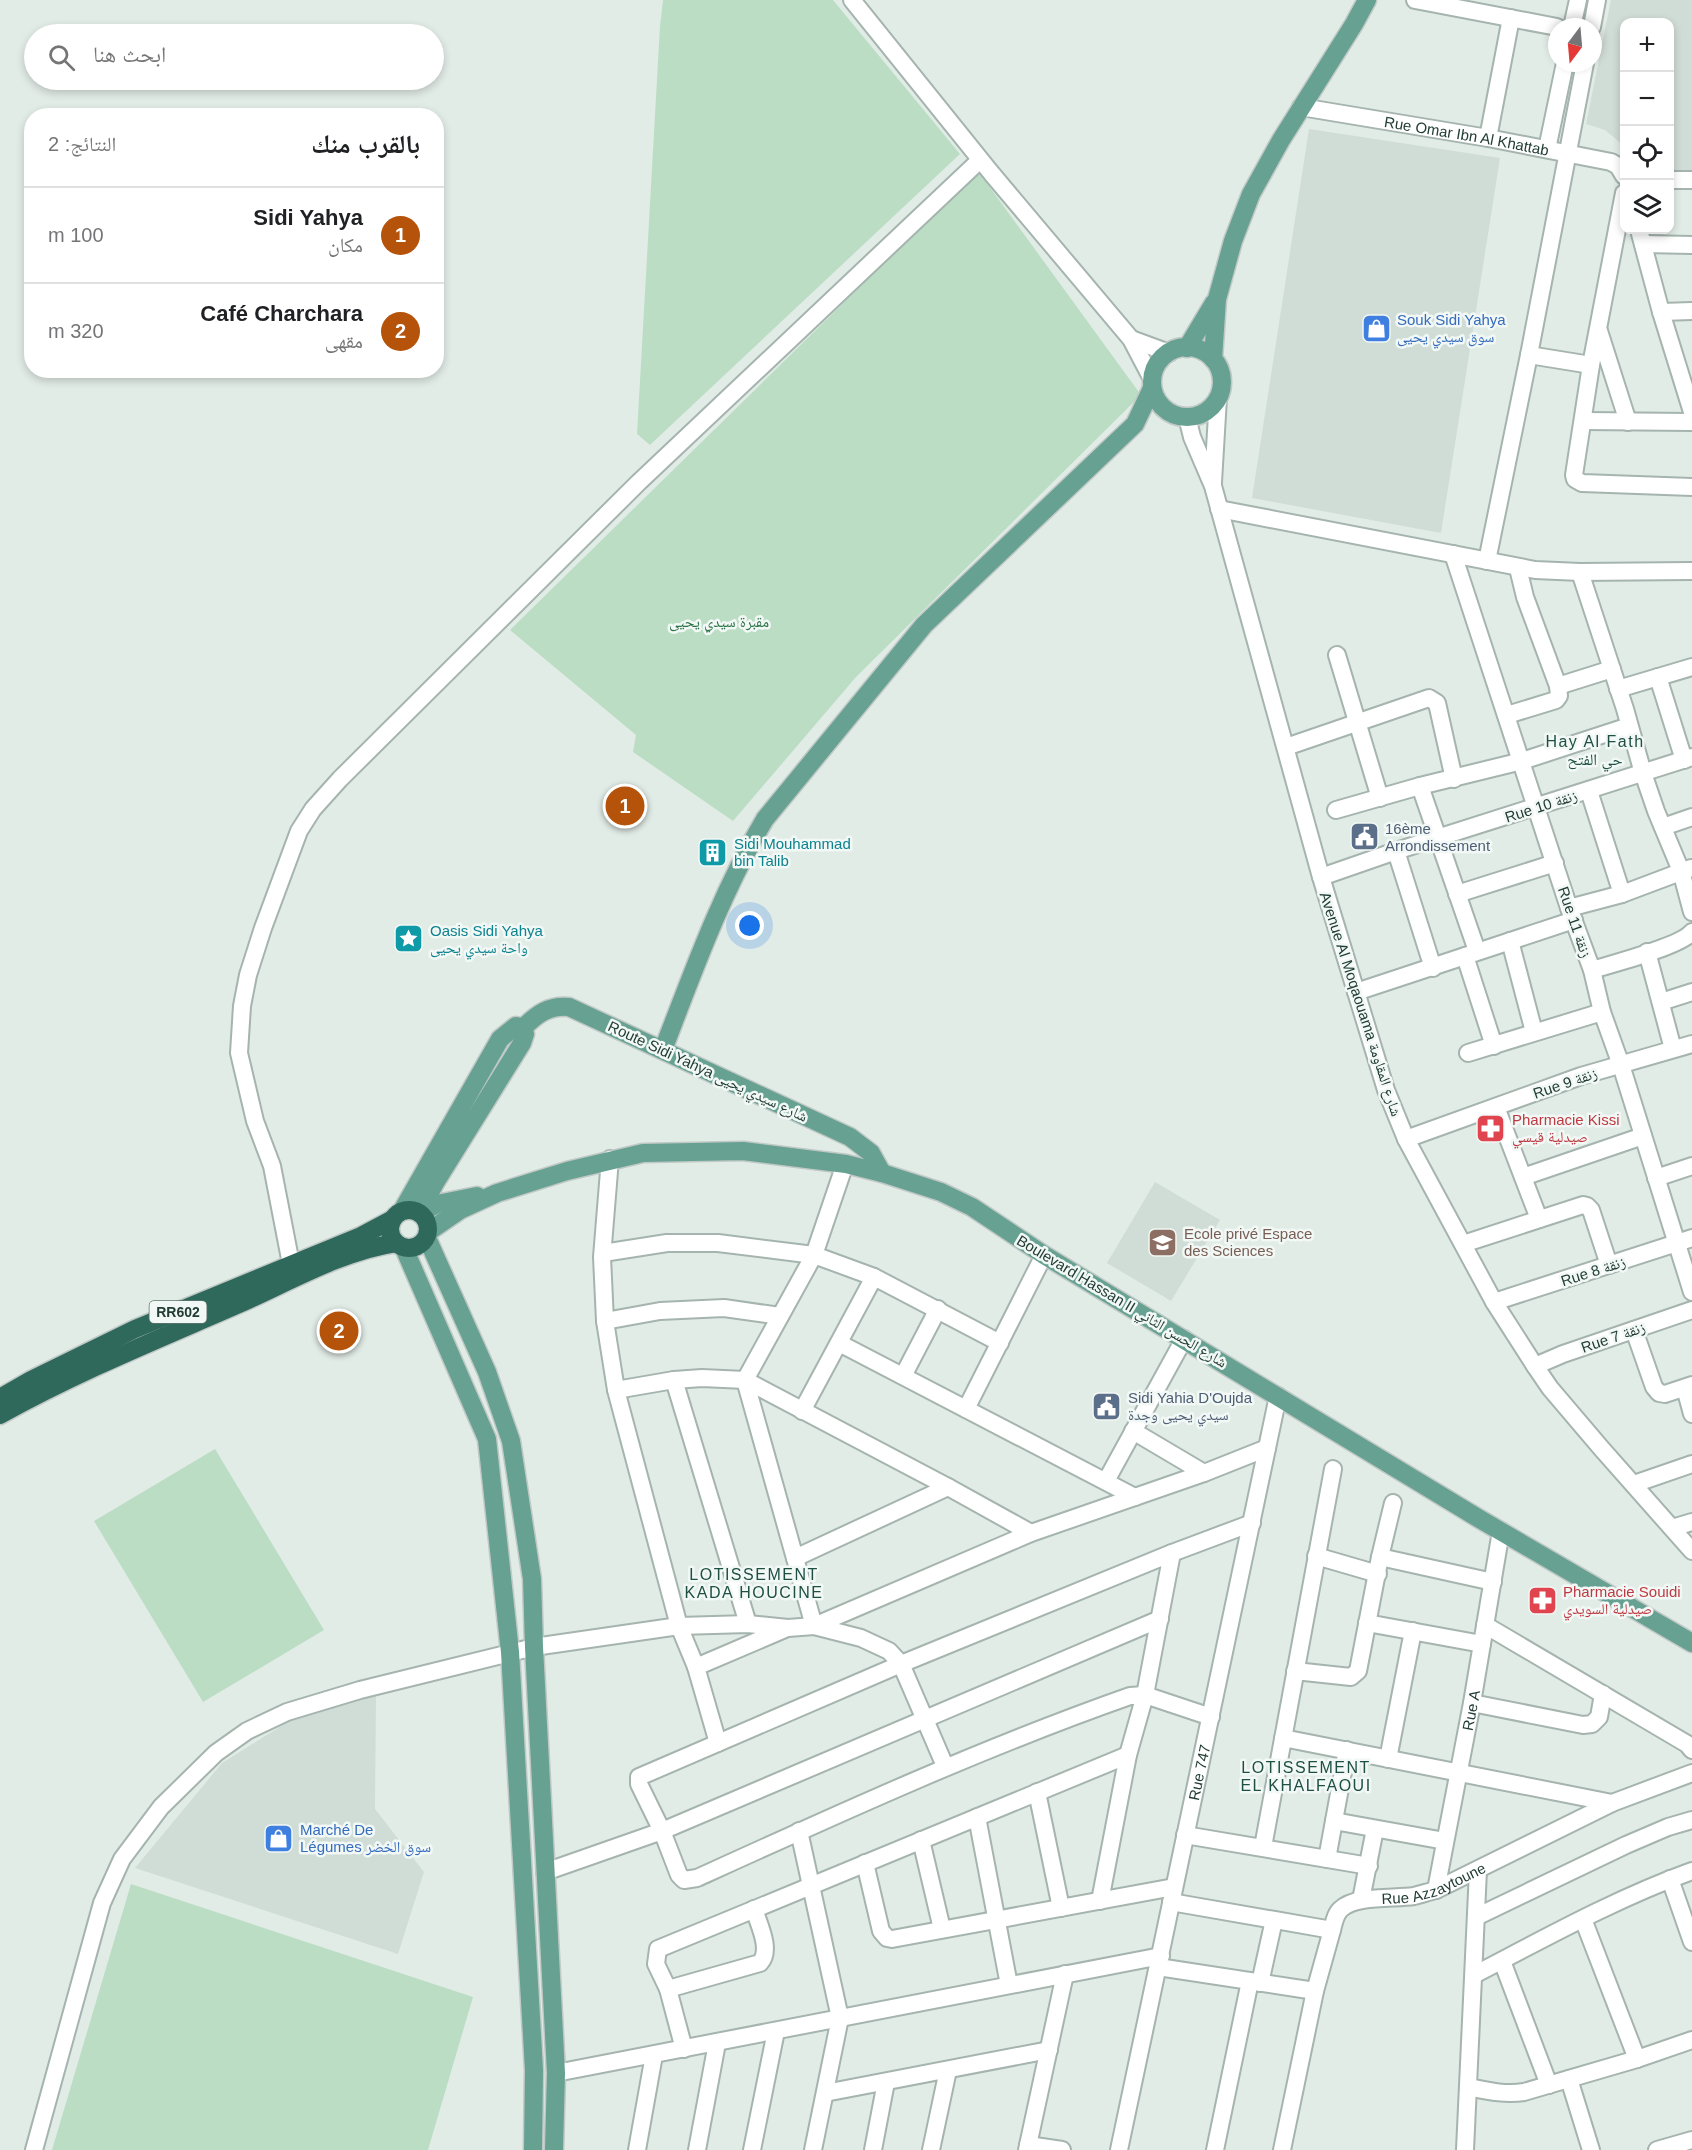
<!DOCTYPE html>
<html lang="ar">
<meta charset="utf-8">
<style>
body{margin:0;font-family:Arial,"Noto Naskh Arabic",sans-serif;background:#f6f6f6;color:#202124;direction:rtl}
.controls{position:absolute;right:18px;top:18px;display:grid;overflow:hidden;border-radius:12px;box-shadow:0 3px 9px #0003}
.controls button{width:54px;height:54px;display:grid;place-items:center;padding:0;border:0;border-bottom:2px solid #e0e0e0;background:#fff;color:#202124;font:30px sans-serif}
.compass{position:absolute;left:1548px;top:18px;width:54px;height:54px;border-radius:50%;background:#fff;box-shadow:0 3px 9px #0003;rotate:196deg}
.you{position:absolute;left:750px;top:926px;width:21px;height:21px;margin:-15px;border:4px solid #fff;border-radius:50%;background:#1a73e8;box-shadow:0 0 0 9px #1a73e833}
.badge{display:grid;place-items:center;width:39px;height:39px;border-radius:50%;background:#b45309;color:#fff;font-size:20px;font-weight:700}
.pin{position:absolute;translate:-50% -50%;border:3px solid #fff;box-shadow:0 2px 6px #0006}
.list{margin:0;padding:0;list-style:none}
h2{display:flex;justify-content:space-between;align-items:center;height:78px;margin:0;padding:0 24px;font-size:26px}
h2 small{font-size:20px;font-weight:400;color:#757577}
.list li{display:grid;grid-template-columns:39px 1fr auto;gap:18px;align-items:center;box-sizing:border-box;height:96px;padding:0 24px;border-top:2px solid #e0e0e0}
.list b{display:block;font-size:22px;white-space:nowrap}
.list p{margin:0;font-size:20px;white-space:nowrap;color:#757577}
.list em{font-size:20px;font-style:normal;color:#757577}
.icon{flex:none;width:33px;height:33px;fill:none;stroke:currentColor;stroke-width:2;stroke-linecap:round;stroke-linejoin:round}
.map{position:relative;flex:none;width:1692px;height:2150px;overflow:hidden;direction:ltr}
.search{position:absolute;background:#fff;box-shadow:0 3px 9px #0003;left:24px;top:24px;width:420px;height:66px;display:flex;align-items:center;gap:15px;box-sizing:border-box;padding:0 21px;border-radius:33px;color:#757577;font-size:22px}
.panel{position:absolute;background:#fff;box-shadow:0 3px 9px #0003;left:24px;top:108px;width:420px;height:270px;border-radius:24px;direction:rtl}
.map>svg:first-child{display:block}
.built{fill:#d0dcd6}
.green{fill:#bbddc4}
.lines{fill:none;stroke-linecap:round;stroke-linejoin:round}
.minor-casing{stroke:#a5b4ae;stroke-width:20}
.major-casing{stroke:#c1c9c6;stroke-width:21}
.highway-casing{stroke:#c1c9c6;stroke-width:21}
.minor{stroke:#fff;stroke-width:16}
.major{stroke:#66a192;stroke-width:18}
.highway{stroke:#2e695c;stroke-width:18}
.labels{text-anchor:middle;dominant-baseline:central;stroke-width:5;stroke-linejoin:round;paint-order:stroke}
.shield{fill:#f2f8f5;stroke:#60756f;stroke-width:1.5}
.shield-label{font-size:14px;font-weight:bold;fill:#223d35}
.street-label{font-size:15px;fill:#223d35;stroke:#f2f8f5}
.shop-label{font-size:15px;fill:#366cbe;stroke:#f2f8f5;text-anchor:start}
.park-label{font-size:15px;fill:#2c7347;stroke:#f2f8f5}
.service-label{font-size:15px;fill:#4e5e75;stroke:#f2f8f5;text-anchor:start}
.culture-label{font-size:15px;fill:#0d838f;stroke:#f2f8f5;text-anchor:start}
.health-label{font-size:15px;fill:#be3a42;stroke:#f2f8f5;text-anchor:start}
.education-label{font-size:15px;fill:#785e54;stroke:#f2f8f5;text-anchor:start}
.neighbourhood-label{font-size:16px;letter-spacing:1.5px;fill:#1e4f42;stroke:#f2f8f5}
</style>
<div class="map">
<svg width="1692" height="2150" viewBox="0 0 1692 2150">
<rect width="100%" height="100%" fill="#e2ece7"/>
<g class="built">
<path d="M1611,0H1692V171H1670V22H1624V146L1605,130L1586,124Z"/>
<path d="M1309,129L1500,158L1441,533L1252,498Z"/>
<path d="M1155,1182L1220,1220L1171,1301L1107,1263Z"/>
<path d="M376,1695L375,1809L424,1872L398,1954L135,1868L222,1763L289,1721Z"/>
</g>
<g class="green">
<path d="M663,0H833L960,154L650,445L637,434L660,26Z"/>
<path d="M978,171L1141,395L856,677L733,821L633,752L636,735L510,630Z"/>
<path d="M215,1449L324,1630L203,1702L94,1521Z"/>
<path d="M131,1884L473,1997L428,2150H52Z"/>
</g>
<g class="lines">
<defs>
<g id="minor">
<path d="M852,0L992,174L1131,339L1152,379"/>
<path d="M1415,0L1557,27"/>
<path d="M1572,27L1578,0"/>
<path d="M1592,27L1597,0"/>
<path id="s1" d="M1301,107L1488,138L1611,162L1618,166L1624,176"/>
<path d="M1488,138L1511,18"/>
<path d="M1547,149L1565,63"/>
<path d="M1670,180H1692"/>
<path d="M1624,193L1591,365L1574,475L1575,479L1582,483L1692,487"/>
<path d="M1639,230L1661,312L1692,412"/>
<path d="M1643,244L1692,245"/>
<path d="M1661,312L1692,311"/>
<path d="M1599,331L1628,422"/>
<path d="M1131,339L1169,353"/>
<path d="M1529,355L1591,365"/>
<path d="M1187,417L1192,437L1213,486L1321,877L1386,1090L1406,1139L1494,1302L1535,1366L1550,1388L1601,1448L1692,1551"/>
<path d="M1584,421L1692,422"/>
<path d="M1213,482L1218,398"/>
<path d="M1219,509L1535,570L1580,572L1692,571"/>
<path d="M1453,554L1569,908L1592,970L1602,1012L1621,1065L1692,1292"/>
<path d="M1487,561L1529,355L1585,63"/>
<path d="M1580,572L1625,709L1643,773L1656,811L1681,871L1692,912"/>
<path d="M1337,655L1380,798"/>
<path d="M1658,677L1684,760"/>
<path d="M1558,686L1612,669"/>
<path d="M1618,689L1692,667"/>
<path d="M1507,715L1556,700L1559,696L1558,686L1525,597L1518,568"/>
<path d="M1286,747L1429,698L1437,703L1454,779"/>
<path d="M1420,786L1477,951"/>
<path d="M1589,791L1622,894"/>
<path d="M1336,810L1420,786L1522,761L1629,726"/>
<path d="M1663,827L1692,817"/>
<path d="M1396,851L1433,968"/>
<path d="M1321,877L1396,851L1692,757"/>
<path d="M1457,894L1555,863"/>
<path d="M1569,908L1622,894L1691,868"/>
<path d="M1510,941L1534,1032"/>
<path d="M1647,952L1673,1049"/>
<path d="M1465,956L1494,1046"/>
<path d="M1592,970C1612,964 1681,946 1692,932"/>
<path d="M1356,992L1574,920"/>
<path d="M1661,1002L1692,992"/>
<path d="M1468,1053L1602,1012"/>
<path d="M1496,1107L1539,1219"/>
<path d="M1406,1139L1581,1076L1692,1044"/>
<path d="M610,1159L602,1257L605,1321L616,1390L679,1626L696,1667L785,1629"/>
<path d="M845,1164L814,1255L745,1380L814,1626L1031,1533L1204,1473L1267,1448"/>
<path d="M1523,1177L1643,1136"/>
<path d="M1656,1178L1692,1166"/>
<path d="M1463,1244L1583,1205L1587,1206L1591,1210L1609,1265"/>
<path d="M603,1253L667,1243H718L814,1255L874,1277L1000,1343"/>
<path d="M291,1264L272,1166L255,1121L239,1053L242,1006L248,975L263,928L299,831L313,809L340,779L638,483L980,160"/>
<path d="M1494,1302L1692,1238"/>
<path d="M605,1321L660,1311L724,1308L780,1316"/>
<path d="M1634,1330L1654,1387L1659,1393L1665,1394L1692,1385"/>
<path d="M839,1343L1135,1497"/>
<path d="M1535,1366L1563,1354L1692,1310"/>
<path d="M903,1376L938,1309"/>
<path d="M674,1380L748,1624"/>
<path d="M1685,1388L1692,1414"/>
<path d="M616,1390L674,1380L702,1378L745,1380L948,1487L1031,1533"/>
<path d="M966,1409L1044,1255"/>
<path d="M802,1411L874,1277"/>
<path d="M1133,1431L1204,1473"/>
<path d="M1106,1481L1184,1339"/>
<path d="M1634,1484L1692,1464"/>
<path d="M1672,1528L1692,1522"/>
<path d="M1316,1556L1378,1574"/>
<path d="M1380,1557L1493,1582"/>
<path d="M795,1558L948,1487"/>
<path d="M1160,1619L662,1831L639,1784V1777L901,1664L1172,1553"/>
<path d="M1367,1623L1482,1644"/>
<path d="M1485,1625L1687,1744L1692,1750"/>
<path d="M696,1667L718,1743"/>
<path d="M1295,1671L1351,1677L1358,1671L1380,1557L1393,1503"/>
<path d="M1472,1703L1583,1725L1592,1724L1599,1717L1603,1694"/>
<path d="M1211,1717L1145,1695L1172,1553L1252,1523"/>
<path d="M1283,1738L1612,1803"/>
<path d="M1388,1759L1413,1631"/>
<path d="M1037,1792L1061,1908"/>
<path d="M977,1817L1009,1985"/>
<path d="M1334,1821L1445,1841"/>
<path d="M799,1831L840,2018L813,2150"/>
<path d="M1185,1835L1369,1866"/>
<path d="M921,1840L942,1929"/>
<path d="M1263,1847L1333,1469"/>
<path d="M1327,1859L1347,1750"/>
<path d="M865,1863L881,1931L887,1938L892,1939L1174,1887"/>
<path d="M545,1872L662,1831L679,1875L684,1880L697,1878C840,1813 982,1748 1130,1696L1145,1695L1128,1755L1100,1901"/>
<path d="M1670,1879L1692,1942"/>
<path id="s2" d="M1436,1890L1472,1703L1501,1531"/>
<path d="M1361,1900L1375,1829"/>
<path id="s3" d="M1171,1902L1332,1930C1334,1923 1335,1914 1341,1909C1355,1895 1394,1899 1414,1896C1421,1894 1429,1892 1436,1890L1612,1803L1692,1773"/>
<path d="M1476,1917L1626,1845L1668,1827L1692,1820"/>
<path d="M1583,1919L1637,2059"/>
<path d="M1502,1961L1549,2085"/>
<path d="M1158,1967L1315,1991"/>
<path d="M1474,1975C1545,1938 1617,1898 1692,1871"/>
<path d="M1260,1983L1274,1920"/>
<path d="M668,1989L760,1963C772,1950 759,1925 754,1909"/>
<path d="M684,2049L668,1989L656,1964L658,1949L1128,1755"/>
<path d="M556,2073L1161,1956"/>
<path d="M1569,2079L1591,2150"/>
<path d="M1468,2087C1488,2091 1505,2095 1524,2092L1637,2059L1692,2040"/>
<path d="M825,2093L1049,2050"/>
<path d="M1028,2145L1062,2150"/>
<path d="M34,2150L102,1903L122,1859L161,1807L216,1753L247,1731L287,1712L360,1690L534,1647L679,1626L748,1624L788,1628L814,1626L861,1638L889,1651L901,1664L945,1766"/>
<path d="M637,2150L654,2055"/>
<path d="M697,2150L717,2043"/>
<path d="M752,2150L776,2031"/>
<path d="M873,2150L886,2082"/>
<path d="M931,2150L948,2070"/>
<path d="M1027,2150L1065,1974"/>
<path id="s4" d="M1119,2150L1278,1396"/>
<path d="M1215,2150L1250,1981"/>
<path d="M1282,2150L1315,1991L1332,1930"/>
<path d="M1465,2150L1478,1870"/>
<path d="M1657,2150L1692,2140"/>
</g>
<g id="major">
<circle cx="1187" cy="382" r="35"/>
<path d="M1187,348L1214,303"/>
<path d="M1213,359L1217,299L1233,241L1251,194L1281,140L1354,24L1367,0"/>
<path d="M523,1028C537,1014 549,1005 569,1007L850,1137L871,1153L882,1173"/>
<path d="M663,1050C693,972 722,891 765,819L924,625L1135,424L1152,388"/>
<path d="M402,1211L500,1039L516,1026L523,1028"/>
<path d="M419,1213L435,1183L522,1043L525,1034L523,1028"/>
<path d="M420,1213L437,1204L477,1196"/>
<path d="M428,1232L460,1210L497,1193L567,1171L643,1153L743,1151L846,1164L882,1173L941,1192L972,1207L1044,1255L1478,1518L1692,1643"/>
<path d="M427,1238L487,1372L511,1441L532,1579L534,1647L556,2073L554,2150"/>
<path d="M404,1248L487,1439L510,1652L534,2070L533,2150"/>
</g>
<g id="highway">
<circle cx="409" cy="1229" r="19"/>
<path d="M0,1398L31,1380L135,1329L361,1236L393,1219"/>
<path d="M0,1415C77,1372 159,1339 239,1304C289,1282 342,1251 396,1243"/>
</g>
</defs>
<use href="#minor" class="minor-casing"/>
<use href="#major" class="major-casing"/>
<use href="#highway" class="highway-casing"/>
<use href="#minor" class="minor"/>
<use href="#major" class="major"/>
<use href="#highway" class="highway"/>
</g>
<defs>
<symbol id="shop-square" viewBox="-11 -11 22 22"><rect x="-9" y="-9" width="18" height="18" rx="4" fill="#3f7fe0" stroke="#f2f8f5"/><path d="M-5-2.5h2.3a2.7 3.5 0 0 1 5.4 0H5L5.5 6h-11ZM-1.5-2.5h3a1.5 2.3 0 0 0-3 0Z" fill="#fff"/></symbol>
<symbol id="civic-square" viewBox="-11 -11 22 22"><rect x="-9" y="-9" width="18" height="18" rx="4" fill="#5c6f8a" stroke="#f2f8f5"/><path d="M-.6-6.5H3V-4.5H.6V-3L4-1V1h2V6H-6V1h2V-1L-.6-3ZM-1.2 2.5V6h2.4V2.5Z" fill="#fff"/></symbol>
<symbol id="building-square" viewBox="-11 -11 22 22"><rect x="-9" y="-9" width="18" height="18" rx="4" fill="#0f9aa8" stroke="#f2f8f5"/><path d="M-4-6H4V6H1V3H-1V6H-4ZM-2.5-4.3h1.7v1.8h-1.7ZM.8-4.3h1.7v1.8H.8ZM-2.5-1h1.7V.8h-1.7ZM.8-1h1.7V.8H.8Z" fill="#fff"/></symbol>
<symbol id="sight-square" viewBox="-11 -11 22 22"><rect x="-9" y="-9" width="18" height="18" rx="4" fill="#0f9aa8" stroke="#f2f8f5"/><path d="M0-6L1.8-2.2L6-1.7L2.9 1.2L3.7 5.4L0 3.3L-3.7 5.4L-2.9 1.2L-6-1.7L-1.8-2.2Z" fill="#fff"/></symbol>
<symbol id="pharmacy-square" viewBox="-11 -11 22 22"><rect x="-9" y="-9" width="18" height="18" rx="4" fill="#e0444e" stroke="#f2f8f5"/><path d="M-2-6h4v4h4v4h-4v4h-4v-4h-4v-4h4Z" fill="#fff"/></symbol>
<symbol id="school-square" viewBox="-11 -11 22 22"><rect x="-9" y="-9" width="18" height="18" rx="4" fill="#8d6e63" stroke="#f2f8f5"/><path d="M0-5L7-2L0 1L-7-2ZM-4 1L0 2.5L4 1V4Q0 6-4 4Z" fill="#fff"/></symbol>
</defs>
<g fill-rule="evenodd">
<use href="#shop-square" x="1360" y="312" width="33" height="33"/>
<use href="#civic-square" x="1348" y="820" width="33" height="33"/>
<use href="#building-square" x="696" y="836" width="33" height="33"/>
<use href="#sight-square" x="392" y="922" width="33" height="33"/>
<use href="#pharmacy-square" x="1474" y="1112" width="33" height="33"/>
<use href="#school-square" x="1146" y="1226" width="33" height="33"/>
<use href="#civic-square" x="1090" y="1390" width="33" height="33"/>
<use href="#pharmacy-square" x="1526" y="1584" width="33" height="33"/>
<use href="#shop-square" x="262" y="1822" width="33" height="33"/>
</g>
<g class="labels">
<rect class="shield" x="149.5" y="1301" width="57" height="22" rx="4.5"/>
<g class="shield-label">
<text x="178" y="1312">RR602</text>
</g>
<g class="street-label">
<text stroke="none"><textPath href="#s1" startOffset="168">Rue Omar Ibn Al Khattab</textPath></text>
<text transform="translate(1541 806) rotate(-18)">Rue 10 زنقة</text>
<text transform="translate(1575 922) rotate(71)">Rue 11 زنقة</text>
<text transform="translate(1361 1004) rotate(72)">Avenue Al Moqaouama شارع المقاومة</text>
<text transform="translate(708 1071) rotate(25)">Route Sidi Yahya شارع سيدي يحيى</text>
<text transform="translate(1565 1083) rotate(-19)">Rue 9 زنقة</text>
<text transform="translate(1593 1271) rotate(-18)">Rue 8 زنقة</text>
<text transform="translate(1122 1301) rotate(31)">Boulevard Hassan II شارع الحسن الثاني</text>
<text transform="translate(1613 1337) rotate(-19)">Rue 7 زنقة</text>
<text stroke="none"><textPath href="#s2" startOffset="183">Rue A</textPath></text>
<text stroke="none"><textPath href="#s4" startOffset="386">Rue 747</textPath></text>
<text stroke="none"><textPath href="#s3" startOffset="284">Rue Azzaytoune</textPath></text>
</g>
<g class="shop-label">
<text x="1397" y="319">Souk Sidi Yahya<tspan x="1397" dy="17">سوق سيدي يحيى</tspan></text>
<text x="300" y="1829">Marché De<tspan x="300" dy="17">Légumes سوق الخضر</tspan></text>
</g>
<g class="park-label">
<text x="719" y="621">مقبرة سيدي يحيى</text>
</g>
<g class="service-label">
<text x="1385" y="828">16ème<tspan x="1385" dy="17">Arrondissement</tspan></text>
<text x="1128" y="1397">Sidi Yahia D'Oujda<tspan x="1128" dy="17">سيدي يحيى وجدة</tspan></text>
</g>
<g class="culture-label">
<text x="734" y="843">Sidi Mouhammad<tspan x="734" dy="17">bin Talib</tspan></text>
<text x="430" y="930">Oasis Sidi Yahya<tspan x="430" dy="17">واحة سيدي يحيى</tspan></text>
</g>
<g class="health-label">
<text x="1512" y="1119">Pharmacie Kissi<tspan x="1512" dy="17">صيدلية قيسي</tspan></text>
<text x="1563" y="1591">Pharmacie Souidi<tspan x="1563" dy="17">صيدلية السويدي</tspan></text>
</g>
<g class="education-label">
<text x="1184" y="1233">Ecole privé Espace<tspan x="1184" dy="17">des Sciences</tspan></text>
</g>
<g class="neighbourhood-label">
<text x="1595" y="741">Hay Al Fath<tspan x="1595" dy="18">حي الفتح</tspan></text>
<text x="754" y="1574">LOTISSEMENT<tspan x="754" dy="18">KADA HOUCINE</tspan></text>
<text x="1306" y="1767">LOTISSEMENT<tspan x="1306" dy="18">EL KHALFAOUI</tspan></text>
</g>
</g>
</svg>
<div class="controls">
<button>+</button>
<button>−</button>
<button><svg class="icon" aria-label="locate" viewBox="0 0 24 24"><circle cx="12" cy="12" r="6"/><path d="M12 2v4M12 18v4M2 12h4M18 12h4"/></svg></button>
<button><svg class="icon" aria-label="layers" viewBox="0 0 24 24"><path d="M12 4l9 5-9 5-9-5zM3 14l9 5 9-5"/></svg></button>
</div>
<svg class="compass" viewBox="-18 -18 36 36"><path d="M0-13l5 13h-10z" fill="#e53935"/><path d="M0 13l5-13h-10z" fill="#757577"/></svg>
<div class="you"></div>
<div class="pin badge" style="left:625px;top:806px">1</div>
<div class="pin badge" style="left:339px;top:1331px">2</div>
<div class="search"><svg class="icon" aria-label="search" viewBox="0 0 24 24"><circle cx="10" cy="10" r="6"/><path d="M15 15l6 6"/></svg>ابحث هنا</div>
<section class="panel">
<h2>بالقرب منك<small>النتائج: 2</small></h2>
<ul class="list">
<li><span class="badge">1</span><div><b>Sidi Yahya</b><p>مكان</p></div><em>100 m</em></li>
<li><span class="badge">2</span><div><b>Café Charchara</b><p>مقهى</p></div><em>320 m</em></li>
</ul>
</section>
</div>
